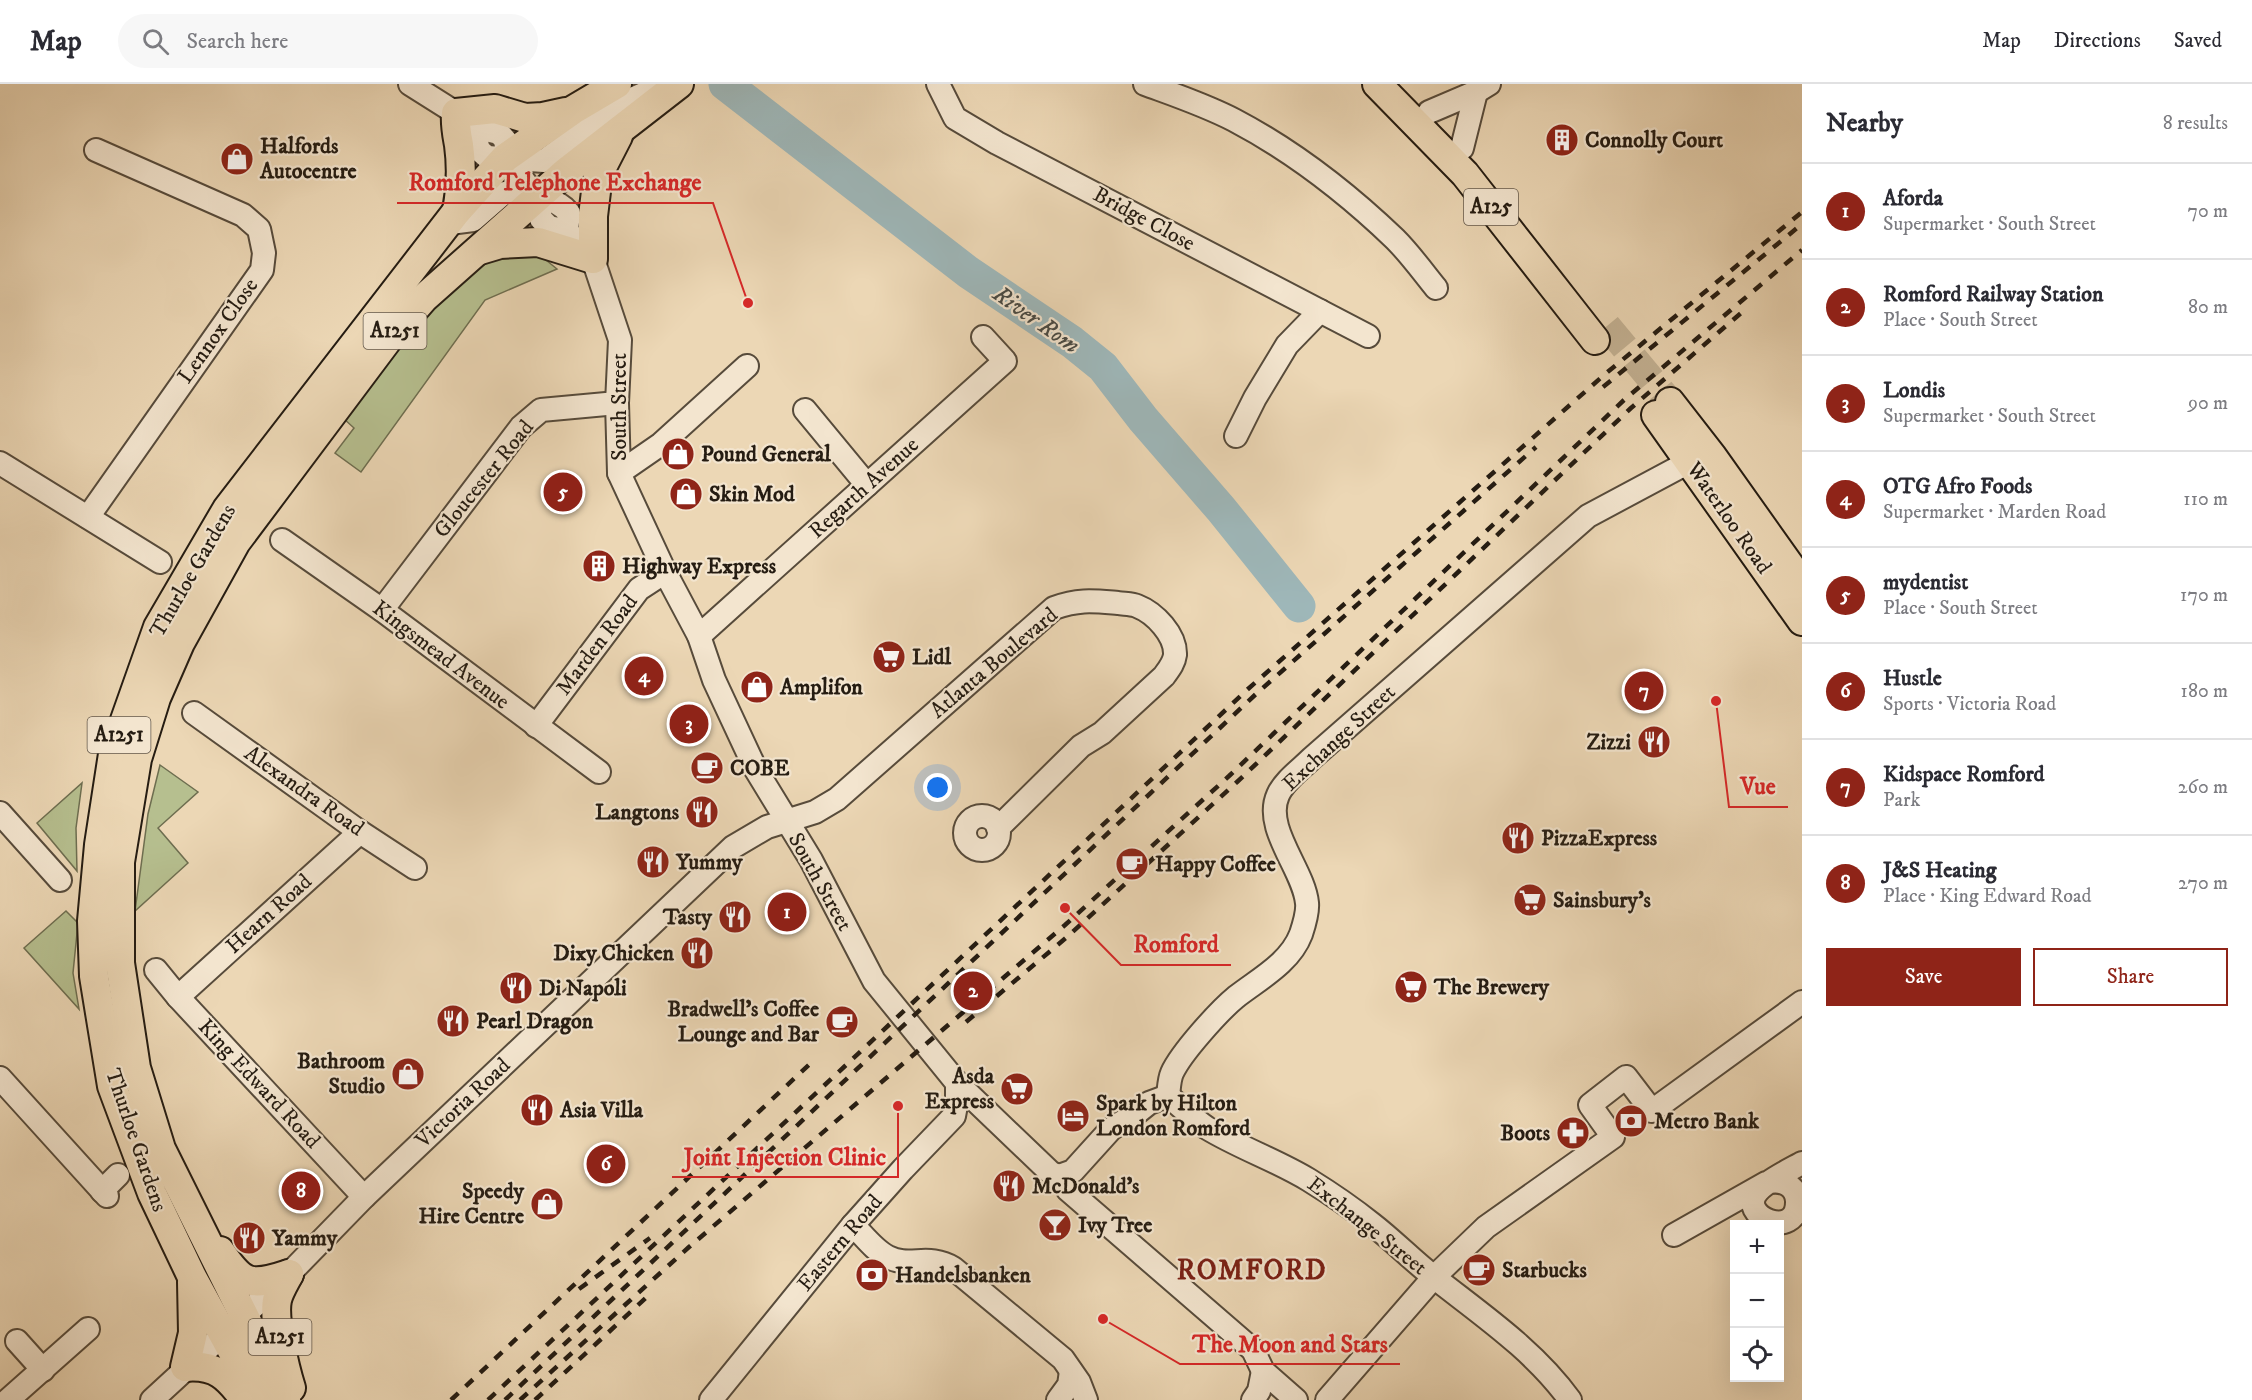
<!DOCTYPE html>
<meta charset="utf-8">
<style>
body{margin:0;font-family:"IM FELL DW Pica",serif;background:#f7f7f7;color:#2b2b33}
.controls{position:absolute;right:18px;bottom:18px;display:grid;overflow:hidden;border-radius:0px;box-shadow:0 6px 24px #0002}
.controls button{width:54px;height:54px;display:grid;place-items:center;padding:0;border:0;border-bottom:2px solid #e1e1e2;background:#fff;color:#2b2b33;font:30px sans-serif}
.you{position:absolute;left:938px;top:704px;width:21px;height:21px;margin:-15px;border:4px solid #fff;border-radius:50%;background:#1a73e8;box-shadow:0 0 0 9px #1a73e833}
.badge{display:grid;place-items:center;width:39px;height:39px;border-radius:50%;background:#8f2418;color:#fff;font-size:20px;font-weight:700}
.pin{position:absolute;translate:-50% -50%;border:3px solid #fff;box-shadow:0 2px 6px #0006}
.list{margin:0;padding:0;list-style:none}
h2{display:flex;justify-content:space-between;align-items:center;height:78px;margin:0;padding:0 24px;font-size:26px}
h2 small{font-size:20px;font-weight:400;color:#7c7c81}
.list li{display:grid;grid-template-columns:39px 1fr auto;gap:18px;align-items:center;box-sizing:border-box;height:96px;padding:0 24px;border-top:2px solid #e1e1e2}
.list b{display:block;font-size:22px;white-space:nowrap}
.list p{margin:0;font-size:20px;white-space:nowrap;color:#7c7c81}
.list em{font-size:20px;font-style:normal;color:#7c7c81}
.actions{display:flex;gap:12px;padding:18px 24px}
.actions a{flex:1;padding:14px 0;border:2px solid #8f2418;border-radius:0px;text-align:center;font-size:21px;color:#8f2418}
.actions .main{background:#8f2418;color:#fff}
.icon{flex:none;width:33px;height:33px;fill:none;stroke:currentColor;stroke-width:2;stroke-linecap:round;stroke-linejoin:round}
.map{position:relative;flex:none;width:1802px;height:1316px;overflow:hidden}
header{display:flex;align-items:center;gap:36px;box-sizing:border-box;height:84px;padding:0 30px;background:#fff;border-bottom:2px solid #e1e1e2}
header strong{font-size:28px}
nav{display:flex;gap:33px;margin-inline-start:auto;font-size:21px}
.search{width:420px;height:54px;background:#f7f7f7;display:flex;align-items:center;gap:15px;box-sizing:border-box;padding:0 21px;border-radius:33px;color:#7c7c81;font-size:22px}
main{display:flex}
aside{flex:1;background:#fff}
.map>svg:first-child{display:block}
.green{fill:#b6bf8f;stroke:#6e6e50;stroke-width:1.5}
.lines{fill:none;stroke-linecap:round;stroke-linejoin:round}
.river{stroke:#9eb7b9;stroke-width:33}
.major-tunnel{stroke:#c4b294;stroke-width:28;stroke-dasharray:28 14;stroke-linecap:butt}
.minor-casing{stroke:#574b3b;stroke-width:26}
.major-casing{stroke:#251c12;stroke-width:32}
.minor{stroke:#f3e5cf;stroke-width:22}
.major{stroke:#ecd7b5;stroke-width:28}
.rail{stroke:#251c12;stroke-width:4.5;stroke-dasharray:10 10;stroke-linecap:butt}
.labels{text-anchor:middle;dominant-baseline:central;stroke-width:4.5;stroke-linejoin:round;paint-order:stroke}
.shield{fill:#f3e5cf;stroke:#63584b;stroke-width:1.5}
.shield-label{font-size:21px;font-weight:bold;fill:#251c12}
.poi-label{font-size:22px;font-weight:bold;fill:#251c12;stroke:#f3e5cf;text-anchor:start}
.street-label{font-size:22px;fill:#251c12;stroke:#f3e5cf}
.water-label{font-size:24px;font-style:italic;fill:#494a44;stroke:#f3e5cf}
.district-label{font-size:28px;font-weight:bold;letter-spacing:1.5px;fill:#7a1f14;stroke:#f3e5cf}
.leader{fill:none;stroke:#d62828;stroke-width:2}
.callout-dot{fill:#d62828;stroke:#f3e5cf;stroke-width:2}
.callout-label{font-size:24px;text-anchor:middle;font-weight:bold;fill:#d62828;stroke:#f3e5cf;stroke-width:4.5;stroke-linejoin:round;paint-order:stroke}
</style>
<header>
<strong>Map</strong>
<div class="search"><svg class="icon" aria-label="search" viewBox="0 0 24 24"><circle cx="10" cy="10" r="6"/><path d="M15 15l6 6"/></svg>Search here</div>
<nav><a>Map</a><a>Directions</a><a>Saved</a></nav>
</header>
<main>
<div class="map">
<svg width="1802" height="1316" viewBox="0 0 1802 1316">
<rect width="100%" height="100%" fill="#ecd7b5"/>
<filter id="stains"><feTurbulence type="fractalNoise" baseFrequency=".00333" numOctaves="4"/><feColorMatrix values="0 0 0 0 .2 0 0 0 0 .09 0 0 0 0 .02 0 0 0 .5 -.17"/></filter>
<radialGradient id="worn" r=".72"><stop offset=".6" stop-color="#630" stop-opacity="0"/><stop offset="1" stop-color="#630" stop-opacity=".3"/></radialGradient>
<g class="green">
<path d="M541,172L557,185L485,216L361,388L335,369L354,344L343,334L415,239L463,193L495,173Z"/>
<path d="M160,681L198,708L158,744L188,779L135,827L148,730Z"/>
<path d="M82,699L76,744L77,787L37,739Z"/>
<path d="M66,827L78,839L73,889L79,925L24,864Z"/>
</g>
<g class="lines">
<path class="river" d="M725,0L968,188L1072,258L1103,283L1143,335L1221,425L1299,522"/>
<path class="major-tunnel" d="M1607,242L1670,318"/>
<defs>
<g id="minor">
<path d="M410,0L456,29L473,43L499,49L506,57L505,74L537,113L541,135L549,143L567,147L593,175L620,256L617,319L619,389L665,488L699,552L714,596L756,686L811,776L874,897L957,999L1051,1089L1059,1092L1068,1106L1253,1266L1263,1287L1296,1316"/>
<path d="M938,0L955,34L997,59L1368,252"/>
<path d="M1145,0C1175,11 1205,21 1234,36C1293,67 1347,109 1395,155C1410,170 1423,188 1436,204"/>
<path d="M1429,28L1476,8L1489,0"/>
<path d="M473,43L479,66L487,73L544,77L618,21L666,0"/>
<path d="M1462,64L1476,8"/>
<path d="M450,139L473,136L504,109C526,111 554,111 569,129L567,147"/>
<path d="M805,326L867,401"/>
<path d="M1236,352L1255,314L1287,261L1320,227"/>
<path d="M0,379L160,478"/>
<path d="M619,389L661,360L747,282"/>
<path d="M88,433L262,186L264,169L259,145L243,131L96,66"/>
<path d="M282,456L382,526L599,688"/>
<path d="M382,526L521,343L541,326L617,319"/>
<path d="M699,552L1005,277L983,253"/>
<path d="M194,629L360,748L415,784"/>
<path d="M536,642L639,505L665,488"/>
<path d="M0,729L60,796"/>
<circle cx="982" cy="749" r="17"/>
<path d="M156,886L178,913L364,1113"/>
<path d="M178,913L360,748"/>
<path d="M0,994L107,1112"/>
<path d="M1168,1012C1169,1005 1169,996 1172,989C1181,969 1219,927 1236,913C1259,895 1290,879 1301,850C1304,841 1308,828 1307,819C1304,786 1263,744 1278,711C1284,697 1301,685 1312,674L1588,432L1689,378L1703,374"/>
<path d="M1168,1012C1181,1022 1193,1035 1207,1044C1240,1064 1276,1076 1309,1096C1330,1109 1352,1124 1372,1140C1394,1157 1413,1177 1435,1194C1482,1231 1535,1267 1570,1316"/>
<path d="M1059,1092L1073,1087L1111,1045L1134,1031L1149,1019L1168,1012"/>
<path d="M102,1107L118,1091"/>
<path d="M853,1141C864,1152 875,1167 888,1173C909,1184 929,1169 953,1184L1063,1275L1079,1298L1086,1316"/>
<path d="M1674,1151L1766,1099C1780,1095 1796,1100 1797,1117C1798,1158 1735,1132 1758,1107C1768,1096 1790,1086 1802,1079"/>
<path d="M17,1257L43,1286"/>
<path d="M8,1316L88,1245"/>
<path d="M152,1316L289,1190L364,1113L733,763L767,743L815,728L837,715L1054,524C1079,515 1093,517 1118,519C1124,520 1132,520 1137,522C1155,529 1176,551 1175,571C1174,579 1169,585 1164,592L1102,649L1081,662L998,744"/>
<path d="M711,1316L853,1141L903,1085L954,1032L957,1016V999"/>
<path d="M1058,1316L1069,1301L1071,1287"/>
<path d="M1253,1316L1259,1307L1263,1287"/>
<path d="M1327,1316L1434,1193L1486,1143L1613,1053L1590,1021L1626,993L1652,1027L1802,918"/>
</g>
<g id="major">
<path d="M1377,0L1465,90L1595,256"/>
<path d="M457,127C461,106 462,83 459,61C457,50 455,41 456,29L495,25L525,34L543,33L566,28"/>
<path d="M480,166L500,160L538,158L593,175V132L598,91L618,52"/>
<path d="M1670,318L1712,372L1802,499"/>
<path d="M1656,331L1802,537"/>
<path d="M220,1167C243,1201 250,1203 289,1190"/>
<path d="M289,1190C285,1198 279,1207 277,1216C273,1235 285,1285 291,1304"/>
<path d="M192,1198L193,1249L185,1283C216,1280 228,1293 245,1316"/>
<path d="M259,1316L192,1193L152,1109L112,1002L94,892L92,837L99,761L113,670L158,543L227,425L457,127L505,74L573,26L617,0"/>
<path d="M286,1316L161,1065L136,984L120,879V778L137,675L156,614L180,559L236,458L389,254L424,214L567,87L679,0"/>
</g>
</defs>
<use href="#minor" class="minor-casing"/>
<use href="#major" class="major-casing"/>
<use href="#minor" class="minor"/>
<use href="#major" class="major"/>
<g class="rail">
<path d="M1603,303L1802,140"/>
<path d="M966,938L1067,853L1237,698L1631,324L1741,229"/>
<path d="M579,1205L650,1154"/>
<path d="M451,1316L814,976"/>
<path d="M488,1316L1248,605L1604,291L1802,128"/>
<path d="M505,1316L1256,610L1536,363"/>
<path d="M520,1316L689,1163L1065,841L1229,692L1624,316L1802,166"/>
<path d="M535,1316L650,1210"/>
</g>
</g>
<defs>
<symbol id="building-disc" viewBox="-11 -11 22 22"><circle r="9.5" fill="#8f2418" stroke="#f3e5cf"/><path d="M-4-6H4V6H1V3H-1V6H-4ZM-2.5-4.3h1.7v1.8h-1.7ZM.8-4.3h1.7v1.8H.8ZM-2.5-1h1.7V.8h-1.7ZM.8-1h1.7V.8H.8Z" fill="#fff"/></symbol>
<symbol id="shop-disc" viewBox="-11 -11 22 22"><circle r="9.5" fill="#8f2418" stroke="#f3e5cf"/><path d="M-5-2.5h2.3a2.7 3.5 0 0 1 5.4 0H5L5.5 6h-11ZM-1.5-2.5h3a1.5 2.3 0 0 0-3 0Z" fill="#fff"/></symbol>
<symbol id="supermarket-disc" viewBox="-11 -11 22 22"><circle r="9.5" fill="#8f2418" stroke="#f3e5cf"/><path d="M-6-5.5h2.5l.6 2H6L4.5 2H-2.5L-4.4-4H-6ZM-1.5 3.2a1.3 1.3 0 1 0 .1 0ZM3 3.2a1.3 1.3 0 1 0 .1 0Z" fill="#fff"/></symbol>
<symbol id="restaurant-disc" viewBox="-11 -11 22 22"><circle r="9.5" fill="#8f2418" stroke="#f3e5cf"/><path d="M-5-6h1v4h1v-4h1v4h1v-4h1v5L-1.5 .5V6h-2V.5L-5-1ZM5-6V6H3V1.5H1.5Q1.5-4 5-6Z" fill="#fff"/></symbol>
<symbol id="cafe-disc" viewBox="-11 -11 22 22"><circle r="9.5" fill="#8f2418" stroke="#f3e5cf"/><path d="M-5.5-4.5H6V0H3Q3 3.5 0 3.5H-2.5Q-5.5 3.5-5.5 0ZM3-3.2v2h1.7v-2ZM-6 4.5H4V6H-6Z" fill="#fff"/></symbol>
<symbol id="hotel-disc" viewBox="-11 -11 22 22"><circle r="9.5" fill="#8f2418" stroke="#f3e5cf"/><path d="M-6-4.5h1.5V1H6V5H4.5V3h-9V5H-6ZM-4 0a1.8 1.8 0 1 1 3.6 0ZM.5 0V-2.5h3Q6-2.5 6 0Z" fill="#fff"/></symbol>
<symbol id="bank-disc" viewBox="-11 -11 22 22"><circle r="9.5" fill="#8f2418" stroke="#f3e5cf"/><path d="M-6-4H6V4H-6ZM0-2.3a2.3 2.3 0 1 0 0 4.6a2.3 2.3 0 1 0 0-4.6Z" fill="#fff"/></symbol>
<symbol id="pharmacy-disc" viewBox="-11 -11 22 22"><circle r="9.5" fill="#8f2418" stroke="#f3e5cf"/><path d="M-2-6h4v4h4v4h-4v4h-4v-4h-4v-4h4Z" fill="#fff"/></symbol>
<symbol id="bar-disc" viewBox="-11 -11 22 22"><circle r="9.5" fill="#8f2418" stroke="#f3e5cf"/><path d="M-6-5H6L.8 .8V4.5H3.5V6h-7V4.5H-.8V.8Z" fill="#fff"/></symbol>
</defs>
<g fill-rule="evenodd">
<use href="#building-disc" x="1543" y="37" width="38" height="38"/>
<use href="#shop-disc" x="218" y="56" width="38" height="38"/>
<use href="#shop-disc" x="659" y="351" width="38" height="38"/>
<use href="#shop-disc" x="667" y="391" width="38" height="38"/>
<use href="#building-disc" x="580" y="463" width="38" height="38"/>
<use href="#supermarket-disc" x="870" y="554" width="38" height="38"/>
<use href="#shop-disc" x="738" y="584" width="38" height="38"/>
<use href="#restaurant-disc" x="1635" y="639" width="38" height="38"/>
<use href="#cafe-disc" x="688" y="665" width="38" height="38"/>
<use href="#restaurant-disc" x="683" y="709" width="38" height="38"/>
<use href="#restaurant-disc" x="1499" y="735" width="38" height="38"/>
<use href="#restaurant-disc" x="634" y="759" width="38" height="38"/>
<use href="#cafe-disc" x="1113" y="761" width="38" height="38"/>
<use href="#supermarket-disc" x="1511" y="797" width="38" height="38"/>
<use href="#restaurant-disc" x="716" y="814" width="38" height="38"/>
<use href="#restaurant-disc" x="678" y="850" width="38" height="38"/>
<use href="#supermarket-disc" x="1392" y="884" width="38" height="38"/>
<use href="#restaurant-disc" x="497" y="885" width="38" height="38"/>
<use href="#restaurant-disc" x="434" y="918" width="38" height="38"/>
<use href="#cafe-disc" x="823" y="919" width="38" height="38"/>
<use href="#shop-disc" x="389" y="971" width="38" height="38"/>
<use href="#supermarket-disc" x="998" y="986" width="38" height="38"/>
<use href="#restaurant-disc" x="518" y="1007" width="38" height="38"/>
<use href="#hotel-disc" x="1054" y="1013" width="38" height="38"/>
<use href="#bank-disc" x="1612" y="1018" width="38" height="38"/>
<use href="#pharmacy-disc" x="1554" y="1030" width="38" height="38"/>
<use href="#restaurant-disc" x="990" y="1083" width="38" height="38"/>
<use href="#shop-disc" x="528" y="1101" width="38" height="38"/>
<use href="#bar-disc" x="1036" y="1122" width="38" height="38"/>
<use href="#restaurant-disc" x="230" y="1135" width="38" height="38"/>
<use href="#cafe-disc" x="1460" y="1167" width="38" height="38"/>
<use href="#bank-disc" x="853" y="1172" width="38" height="38"/>
</g>
<g class="labels">
<g class="shield">
<rect x="1464" y="105" width="54" height="36" rx="4.5"/>
<rect x="363.5" y="229" width="63" height="36" rx="4.5"/>
<rect x="87.5" y="633" width="63" height="36" rx="4.5"/>
<rect x="248.5" y="1235" width="63" height="36" rx="4.5"/>
</g>
<g class="shield-label">
<text x="1491" y="123">A125</text>
<text x="395" y="247">A1251</text>
<text x="119" y="651">A1251</text>
<text x="280" y="1253">A1251</text>
</g>
<g class="poi-label">
<text x="1585" y="56">Connolly Court</text>
<text x="260" y="62">Halfords<tspan x="260" dy="25">Autocentre</tspan></text>
<text x="701" y="370">Pound General</text>
<text x="709" y="410">Skin Mod</text>
<text x="622" y="482">Highway Express</text>
<text x="912" y="573">Lidl</text>
<text x="780" y="603">Amplifon</text>
<text x="1631" y="658" text-anchor="end">Zizzi</text>
<text x="730" y="684">COBE</text>
<text x="679" y="728" text-anchor="end">Langtons</text>
<text x="1541" y="754">PizzaExpress</text>
<text x="676" y="778">Yummy</text>
<text x="1155" y="780">Happy Coffee</text>
<text x="1553" y="816">Sainsbury's</text>
<text x="712" y="833" text-anchor="end">Tasty</text>
<text x="674" y="869" text-anchor="end">Dixy Chicken</text>
<text x="1434" y="903">The Brewery</text>
<text x="539" y="904">Di Napoli</text>
<text x="819" y="925" text-anchor="end">Bradwell's Coffee<tspan x="819" dy="25">Lounge and Bar</tspan></text>
<text x="476" y="937">Pearl Dragon</text>
<text x="385" y="977" text-anchor="end">Bathroom<tspan x="385" dy="25">Studio</tspan></text>
<text x="994" y="992" text-anchor="end">Asda<tspan x="994" dy="25">Express</tspan></text>
<text x="1096" y="1019">Spark by Hilton<tspan x="1096" dy="25">London Romford</tspan></text>
<text x="560" y="1026">Asia Villa</text>
<text x="1654" y="1037">Metro Bank</text>
<text x="1550" y="1049" text-anchor="end">Boots</text>
<text x="1032" y="1102">McDonald's</text>
<text x="524" y="1107" text-anchor="end">Speedy<tspan x="524" dy="25">Hire Centre</tspan></text>
<text x="1078" y="1141">Ivy Tree</text>
<text x="272" y="1154">Yammy</text>
<text x="1502" y="1186">Starbucks</text>
<text x="895" y="1191">Handelsbanken</text>
</g>
<g class="street-label">
<text transform="translate(1144 135) rotate(28)">Bridge Close</text>
<text transform="translate(218 247) rotate(-55)">Lennox Close</text>
<text transform="translate(619 323) rotate(-90)">South Street</text>
<text transform="translate(484 395) rotate(-51)">Gloucester Road</text>
<text transform="translate(864 404) rotate(-42)">Regarth Avenue</text>
<text transform="translate(1729 434) rotate(55)">Waterloo Road</text>
<text transform="translate(193 487) rotate(-60)">Thurloe Gardens</text>
<text transform="translate(597 561) rotate(-53)">Marden Road</text>
<text transform="translate(441 571) rotate(37)">Kingsmead Avenue</text>
<text transform="translate(994 579) rotate(-40)">Atlanta Boulevard</text>
<text transform="translate(1339 654) rotate(-43)">Exchange Street</text>
<text transform="translate(304 707) rotate(35)">Alexandra Road</text>
<text transform="translate(820 798) rotate(61)">South Street</text>
<text transform="translate(269 830) rotate(-42)">Hearn Road</text>
<text transform="translate(259 1000) rotate(47)">King Edward Road</text>
<text transform="translate(463 1019) rotate(-43)">Victoria Road</text>
<text transform="translate(136 1056) rotate(71)">Thurloe Gardens</text>
<text transform="translate(1367 1142) rotate(38)">Exchange Street</text>
<text transform="translate(840 1159) rotate(-50)">Eastern Road</text>
</g>
<g class="water-label">
<text transform="translate(1036 236) rotate(35)">River Rom</text>
</g>
<g class="district-label">
<text x="1252" y="1186">ROMFORD</text>
</g>
</g>
<path class="leader" d="M748 219L713 119H397M1716 617L1729 723H1788M1065 824L1121 881H1231M898 1022L898 1093H672M1103 1235L1180 1280H1400"/>
<g class="callout-dot">
<circle cx="748" cy="219" r="6"/>
<circle cx="1716" cy="617" r="6"/>
<circle cx="1065" cy="824" r="6"/>
<circle cx="898" cy="1022" r="6"/>
<circle cx="1103" cy="1235" r="6"/>
</g>
<g class="callout-label">
<text x="555" y="106">Romford Telephone Exchange</text>
<text x="1758" y="710">Vue</text>
<text x="1176" y="868">Romford</text>
<text x="785" y="1081">Joint Injection Clinic</text>
<text x="1290" y="1268">The Moon and Stars</text>
</g>
<rect width="100%" height="100%" filter="url(#stains)"/>
<rect width="100%" height="100%" fill="url(#worn)"/>
</svg>
<div class="controls">
<button>+</button>
<button>−</button>
<button><svg class="icon" aria-label="locate" viewBox="0 0 24 24"><circle cx="12" cy="12" r="6"/><path d="M12 2v4M12 18v4M2 12h4M18 12h4"/></svg></button>
</div>
<div class="you"></div>
<div class="pin badge" style="left:787px;top:828px">1</div>
<div class="pin badge" style="left:973px;top:907px">2</div>
<div class="pin badge" style="left:689px;top:640px">3</div>
<div class="pin badge" style="left:644px;top:592px">4</div>
<div class="pin badge" style="left:563px;top:408px">5</div>
<div class="pin badge" style="left:606px;top:1080px">6</div>
<div class="pin badge" style="left:1644px;top:607px">7</div>
<div class="pin badge" style="left:301px;top:1107px">8</div>
</div>
<aside>
<h2>Nearby<small>8 results</small></h2>
<ul class="list">
<li><span class="badge">1</span><div><b>Aforda</b><p>Supermarket · South Street</p></div><em>70 m</em></li>
<li><span class="badge">2</span><div><b>Romford Railway Station</b><p>Place · South Street</p></div><em>80 m</em></li>
<li><span class="badge">3</span><div><b>Londis</b><p>Supermarket · South Street</p></div><em>90 m</em></li>
<li><span class="badge">4</span><div><b>OTG Afro Foods</b><p>Supermarket · Marden Road</p></div><em>110 m</em></li>
<li><span class="badge">5</span><div><b>mydentist</b><p>Place · South Street</p></div><em>170 m</em></li>
<li><span class="badge">6</span><div><b>Hustle</b><p>Sports · Victoria Road</p></div><em>180 m</em></li>
<li><span class="badge">7</span><div><b>Kidspace Romford</b><p>Park</p></div><em>260 m</em></li>
<li><span class="badge">8</span><div><b>J&amp;S Heating</b><p>Place · King Edward Road</p></div><em>270 m</em></li>
</ul>
<div class="actions"><a class="main">Save</a><a>Share</a></div>
</aside>
</main>
